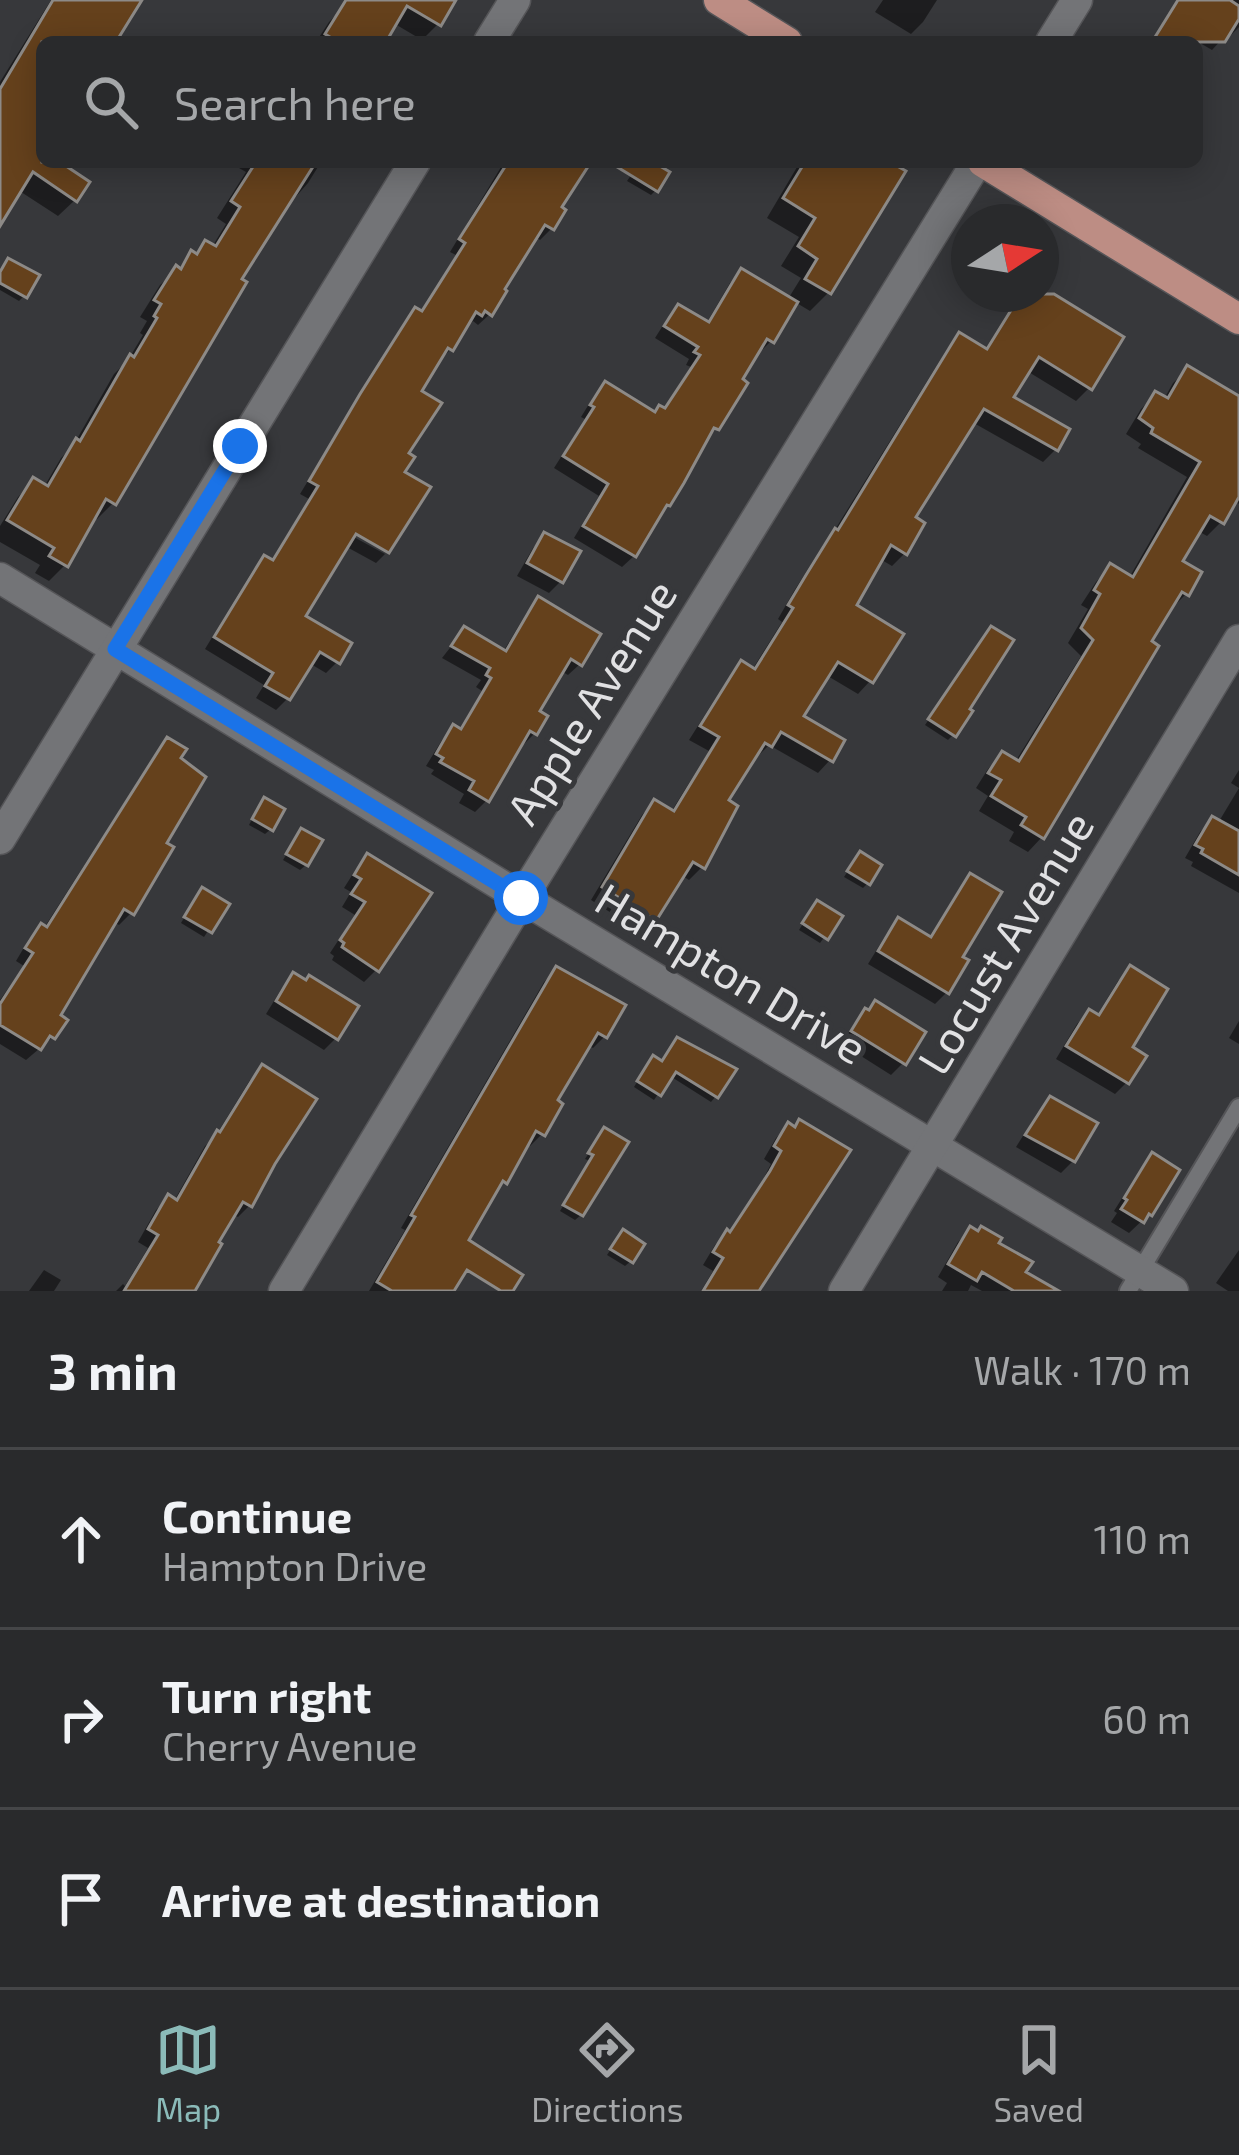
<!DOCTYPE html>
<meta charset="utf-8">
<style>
body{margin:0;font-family:"Exo 2",sans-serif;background:#313234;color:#f1f3f6}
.compass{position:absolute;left:951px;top:204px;width:108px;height:108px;border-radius:50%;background:#292a2c;box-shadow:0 6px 30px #0003;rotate:78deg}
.stop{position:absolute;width:36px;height:36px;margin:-27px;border:9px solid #1a73e8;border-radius:50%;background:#fff}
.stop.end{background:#1a73e8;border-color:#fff;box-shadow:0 3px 12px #0008}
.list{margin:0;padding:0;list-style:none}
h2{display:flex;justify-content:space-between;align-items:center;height:156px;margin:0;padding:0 48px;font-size:51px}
h2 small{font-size:39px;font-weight:400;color:#a5a7a9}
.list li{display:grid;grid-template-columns:78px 1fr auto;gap:36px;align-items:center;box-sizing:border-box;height:180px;padding:0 48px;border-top:3px solid #454648}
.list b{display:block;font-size:45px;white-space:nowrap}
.list p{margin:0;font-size:39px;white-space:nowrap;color:#a5a7a9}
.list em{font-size:39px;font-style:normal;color:#a5a7a9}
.icon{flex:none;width:66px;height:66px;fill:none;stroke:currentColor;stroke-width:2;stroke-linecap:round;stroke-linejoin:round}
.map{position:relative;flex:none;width:1239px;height:1291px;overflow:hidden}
.search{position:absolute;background:#292a2c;box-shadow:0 6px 30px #0003;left:36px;right:36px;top:36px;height:132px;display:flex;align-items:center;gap:30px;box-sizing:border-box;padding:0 42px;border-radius:18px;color:#a5a7a9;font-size:45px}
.sheet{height:696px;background:#292a2c}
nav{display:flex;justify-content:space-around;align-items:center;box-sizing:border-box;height:168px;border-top:3px solid #454648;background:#292a2c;font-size:33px;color:#a5a7a9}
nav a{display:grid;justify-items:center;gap:6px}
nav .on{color:#8bbbb9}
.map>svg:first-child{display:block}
.shadow{fill:#0007}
.building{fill:#65411c;stroke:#8d8a87;stroke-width:3}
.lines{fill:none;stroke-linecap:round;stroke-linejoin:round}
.service-casing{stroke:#555558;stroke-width:20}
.minor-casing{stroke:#555558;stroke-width:33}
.primary-casing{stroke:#555558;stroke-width:33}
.service{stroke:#737477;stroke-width:16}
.minor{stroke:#737477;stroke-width:30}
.primary{stroke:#bd8d84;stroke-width:30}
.route{stroke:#1a73e8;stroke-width:15}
.labels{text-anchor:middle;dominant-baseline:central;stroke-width:10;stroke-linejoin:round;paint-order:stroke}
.street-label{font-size:45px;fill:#e1e1e3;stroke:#37383b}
</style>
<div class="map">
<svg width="1239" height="1291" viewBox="0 0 1239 1291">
<rect width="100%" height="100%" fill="#37383b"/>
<g class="shadow">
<path d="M51,0H138L101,42H42V162H55L75,200L58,216L18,190L0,212V82Z"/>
<path d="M365,0H453L438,24L422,40L395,24L382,42H316L329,22L345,6Z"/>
<path d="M883,0H937L923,22L911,34L875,12Z"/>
<path d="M1177,0H1239V27L1228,38L1225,36L1212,50L1200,43L1197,48V42H1151Z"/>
<path d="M242,162H321L308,183L270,226L113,503L97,519L93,516L65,565L49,581L35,573L40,565L0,542V526L18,497L34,481L44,487L61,458L73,446L114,374L128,360L143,335L140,333L147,321L140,317L160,285L205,244L212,247L226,224L217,218L246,172L239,168Z"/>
<path d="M504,162H588L558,208L552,228L540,240L534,236L490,314L478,325L473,321L468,326L465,324L451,349L439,361L341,530L385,554L376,563L345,546L302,617L337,662L326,673L309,663L287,699L276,710L256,698L264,685L205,649L253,570L264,558L270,562L309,499L300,494L404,322L416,310L420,313L456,255L450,252Z"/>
<path d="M640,162H647L656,190L651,195L627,181Z"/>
<path d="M800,162H885L902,172L828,293L810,311L795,302L771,341L760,352L757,351L717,428L704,441L634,556L622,567L574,538L599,496L554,468L585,419L581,417L594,396L606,385L653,415L662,410L691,367L686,365L689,359L655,338L667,319L678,308L706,324L730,283L741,271L788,299L801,278L781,266L799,237L767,218Z"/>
<path d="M0,273L24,296L19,301L0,290Z"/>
<path d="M1041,289L1120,338L1089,388L1076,401L1027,371L1010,398L1056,449L1043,462L972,422L912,518L905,553L892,566L880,559L853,607L870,681L858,694L826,675L800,717L830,760L818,773L769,745L756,758L754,757L724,801L702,867L689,880L681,875L654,919L641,932L591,900L642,815L654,802L671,812L709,751L689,740L729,677L742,664L752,670L782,622L778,619L794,591L823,545L831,536L947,349L959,336L984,351L1018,296L1041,294Z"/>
<path d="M1188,369L1239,400V504L1234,500L1221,522L1207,536L1198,531L1179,562L1186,594L1172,608L1169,607L1042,837L1028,852L1009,841L1014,832L979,811L988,796L976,788L988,769L1002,754L1015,762L1081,656L1068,643L1088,609L1081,605L1096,582L1110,567L1129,578L1187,477L1138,448L1141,444L1126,434L1141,409L1156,394L1164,399L1173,383Z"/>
<path d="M545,536L561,581L549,593L517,576L533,548Z"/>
<path d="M538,600L580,664L568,675L561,671L535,712V733L523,745L520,743L487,800L475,812L459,803L464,794L431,774L434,770L426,766L442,740L454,728L458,731L482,691L476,687L481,680L442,658L464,630L503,652L527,612Z"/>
<path d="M986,635L953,735L948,740L925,725Z"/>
<path d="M168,741L177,759L131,913L119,925L113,922L56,1016L53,1037L26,1060L0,1044V1000L24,966L16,961L29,939L41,927L44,928L156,753Z"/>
<path d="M1239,770V893L1191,866L1193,862L1185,858L1200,832L1212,820L1218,823L1239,788L1231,783Z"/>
<path d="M259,806L271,829L265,834L249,825Z"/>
<path d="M297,837L306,865L300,870L283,860Z"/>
<path d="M368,857L376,970L364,982L332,960L334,956L330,953L355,915L342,907L351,892L344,888L356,869Z"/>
<path d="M855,860L868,883L863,888L844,877Z"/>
<path d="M971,877L959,958L947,992L935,1004L868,964L887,933L899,921L928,939L959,889Z"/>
<path d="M197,896L225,905L204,937L181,923Z"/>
<path d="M812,909L839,917L820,943L799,930Z"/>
<path d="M557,969L605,1036L593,1048L588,1045L553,1102L542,1134L530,1146L526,1144L505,1182L479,1207L431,1291H369L405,1230L401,1228L544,982Z"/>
<path d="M1130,969L1127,1082L1115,1094L1056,1059L1077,1024L1089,1012L1096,1017L1118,981Z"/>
<path d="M294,976L336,1038L324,1050L266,1014L282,988Z"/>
<path d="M866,1012L903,1063L891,1075L842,1044L854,1024Z"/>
<path d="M1239,1021V1044L1229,1038Z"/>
<path d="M672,1046L716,1096L711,1102L670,1076L654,1100L634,1087L648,1064H661Z"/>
<path d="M262,1068L250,1205L238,1217L232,1214L215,1243L218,1245L193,1291H116L123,1284L125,1286L148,1248L138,1242L156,1210L168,1198L174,1201L205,1146L215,1137L250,1080Z"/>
<path d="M1050,1100L1073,1161L1061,1173L1016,1147L1038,1112Z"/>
<path d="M788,1126L793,1129L745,1285L741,1291H701L713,1271L703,1265L715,1245L728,1234L759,1187L771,1164L764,1159L776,1138Z"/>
<path d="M600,1136L581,1215L575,1220L560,1211L590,1161L585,1159Z"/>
<path d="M1153,1156L1149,1214L1129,1233L1111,1222L1117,1213L1114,1211L1141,1168Z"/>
<path d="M970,1230L1028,1263L1013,1291H982L971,1285L968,1291H942L947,1283L938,1277L958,1242Z"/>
<path d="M618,1238L631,1261L625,1266L607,1255Z"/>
<path d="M1239,1250V1291H1228L1216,1283Z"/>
<path d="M44,1270L61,1280L54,1291H29Z"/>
</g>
<g class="building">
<path d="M53,0H142L116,42H42V162H60L90,182L77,202L33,172L0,226V89Z"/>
<path d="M346,0H456L441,26L407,6L386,42H338L325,34Z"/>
<path d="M1178,0H1230L1239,6V19L1225,42H1152Z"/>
<path d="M256,162H316L242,279L247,282L116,505L106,499L68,567L49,556L54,548L7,520L33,477L48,486L76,438L80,441L130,354L134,357L157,318L154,316L161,304L154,300L176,265L181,269L191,250L197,254L205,240L216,246L240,207L231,201Z"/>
<path d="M508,162H591L562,207L566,210L554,230L545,225L505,289L507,291L492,316L485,311L482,316L476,312L453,351L448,348L422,391L442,403L409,453L415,457L405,472L431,487L389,553L356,534L306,616L352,643L340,664L320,652L290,700L265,686L273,673L214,637L264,555L273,560L318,486L309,481L360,394L415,307L422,311L465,243L459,239Z"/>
<path d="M609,162H653L670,172L658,192Z"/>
<path d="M805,162H890L906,171L831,294L805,279L817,259L798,246L815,218L783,198Z"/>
<path d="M8,258L40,275L27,298L0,283V272Z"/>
<path d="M741,268L798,302L774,343L767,339L743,379L748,383L719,430L714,428L684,483L670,506L667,505L636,557L583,526L608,484L563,456L594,407L590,405L605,381L655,412L659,405L665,408L700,355L694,352L698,347L664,326L678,304L709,322Z"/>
<path d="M1021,294H1054L1124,337L1092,390L1039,357L1014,397L1070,429L1058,451L984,409L916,517L925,523L907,555L891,545L857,605L904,634L873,683L838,662L804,716L845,740L833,762L781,732L772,747L765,743L729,800L738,806L705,869L693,862L656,921L602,887L654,799L674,811L719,737L700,726L741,660L755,669L793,608L788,605L806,575L835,528L838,530L959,332L987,349Z"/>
<path d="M1187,365L1239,396V497L1224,524L1210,516L1183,561L1202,572L1189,596L1182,592L1152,641L1159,646L1044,839L1021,825L1026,817L991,796L1001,780L988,773L1002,751L1019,761L1093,640L1081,628L1100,594L1094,590L1110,563L1133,577L1200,462L1151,433L1153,428L1139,418L1155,391L1168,398Z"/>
<path d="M544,532L581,551L563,583L527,563Z"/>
<path d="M538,596L601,634L582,666L571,659L540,711L548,716L537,735L530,731L489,802L469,790L474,781L440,762L443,758L436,754L453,724L461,729L491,678L486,675L490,668L451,646L464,626L506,651Z"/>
<path d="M991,626L1014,640L970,709L973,711L956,737L928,719Z"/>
<path d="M167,737L187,749L181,758L206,777L167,843L174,847L134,915L124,909L61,1015L68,1020L55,1039L50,1036L41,1050L0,1025V1004L33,953L25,948L41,923L47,927Z"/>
<path d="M264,797L285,809L273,831L252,819Z"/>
<path d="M1212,816L1239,831V875L1201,853L1203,849L1195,845Z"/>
<path d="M301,828L323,840L308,866L286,854Z"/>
<path d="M860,851L882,865L870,885L847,871Z"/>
<path d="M367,853L432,893L379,972L342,947L344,943L340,940L365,902L351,894L361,879L354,875Z"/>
<path d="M970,873L1002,892L963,957L969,960L949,994L878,951L898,917L931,937Z"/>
<path d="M202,887L230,904L212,933L184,917Z"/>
<path d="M817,900L843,916L828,940L802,923Z"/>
<path d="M1130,965L1168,989L1133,1047L1147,1056L1129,1084L1066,1046L1089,1009L1099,1015Z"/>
<path d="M556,966L626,1005L607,1038L598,1033L558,1100L563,1104L545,1136L536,1131L507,1184L503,1181L469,1240L523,1275L513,1291H501L467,1270L454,1291H392L377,1282L415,1217L411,1215Z"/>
<path d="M293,972L306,980L309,975L359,1006L338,1040L276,1001Z"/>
<path d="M875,1000L926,1032L906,1065L851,1031L865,1008L869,1010Z"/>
<path d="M677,1037L737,1069L718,1098L676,1072L661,1096L637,1081L653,1055L662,1061Z"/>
<path d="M262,1064L317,1099L275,1164L252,1207L243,1202L219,1242L222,1244L195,1291H124L158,1235L148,1229L168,1194L177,1200L217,1130L220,1132Z"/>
<path d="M1050,1096L1098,1123L1075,1162L1025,1135Z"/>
<path d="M799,1119L851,1150L759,1291H703L723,1258L713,1252L727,1229L730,1232L770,1171L781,1151L774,1146L788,1122L795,1127Z"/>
<path d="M604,1127L629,1142L583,1216L563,1205L593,1155L588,1153Z"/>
<path d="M1152,1152L1180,1170L1152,1216L1149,1214L1144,1223L1121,1209L1127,1200L1124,1198Z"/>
<path d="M970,1226L978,1231L981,1226L1002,1238L999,1243L1033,1262L1026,1272L1059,1291H1014L982,1272L977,1281L948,1264Z"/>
<path d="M623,1229L645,1244L633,1263L610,1249Z"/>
</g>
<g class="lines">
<defs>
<path id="service" d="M1128,1291L1239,1107"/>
<g id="minor">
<path d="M489,42L515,0"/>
<path d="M1051,42L1077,0"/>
<path d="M0,578L522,898L1173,1291"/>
<path d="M0,839L415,162"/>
<path d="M284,1291L522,898L977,162"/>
<path d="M844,1291L1239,640"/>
</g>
<g id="primary">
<path d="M719,0L787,42"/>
<path d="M983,162L1239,319"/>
</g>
</defs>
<use href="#service" class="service-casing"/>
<use href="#minor" class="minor-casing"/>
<use href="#primary" class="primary-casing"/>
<use href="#service" class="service"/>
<use href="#minor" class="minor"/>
<use href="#primary" class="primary"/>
</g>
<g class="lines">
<path class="route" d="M240,446L115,649L521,898"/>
</g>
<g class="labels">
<g class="street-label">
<text transform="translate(590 701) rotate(-58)">Apple Avenue</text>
<text transform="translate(1004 942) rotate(-59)">Locust Avenue</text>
<text transform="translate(732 972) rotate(31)">Hampton Drive</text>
</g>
</g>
</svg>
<svg class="compass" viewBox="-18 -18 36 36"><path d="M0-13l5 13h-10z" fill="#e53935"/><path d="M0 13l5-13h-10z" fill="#a5a7a9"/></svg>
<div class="stop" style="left:521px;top:898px"></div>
<div class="stop end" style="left:240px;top:446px"></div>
<div class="search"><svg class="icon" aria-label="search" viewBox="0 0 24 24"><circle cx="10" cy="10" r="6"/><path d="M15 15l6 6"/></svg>Search here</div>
</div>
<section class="sheet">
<h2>3 min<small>Walk · 170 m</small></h2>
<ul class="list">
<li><svg class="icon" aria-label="ahead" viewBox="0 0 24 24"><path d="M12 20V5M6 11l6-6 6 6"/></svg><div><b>Continue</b><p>Hampton Drive</p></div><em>110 m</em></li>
<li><svg class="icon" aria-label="right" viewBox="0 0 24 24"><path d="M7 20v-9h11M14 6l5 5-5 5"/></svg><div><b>Turn right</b><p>Cherry Avenue</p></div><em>60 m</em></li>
<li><svg class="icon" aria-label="arrive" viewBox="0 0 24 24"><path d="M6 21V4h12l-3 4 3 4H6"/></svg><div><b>Arrive at destination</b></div></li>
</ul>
</section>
<nav>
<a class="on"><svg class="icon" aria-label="map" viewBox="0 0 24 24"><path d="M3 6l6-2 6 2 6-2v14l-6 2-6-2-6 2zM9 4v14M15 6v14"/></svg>Map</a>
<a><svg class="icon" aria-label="directions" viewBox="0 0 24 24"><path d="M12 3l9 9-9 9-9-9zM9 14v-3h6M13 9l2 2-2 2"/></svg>Directions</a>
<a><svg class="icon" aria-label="saved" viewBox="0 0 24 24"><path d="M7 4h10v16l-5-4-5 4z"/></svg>Saved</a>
</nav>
